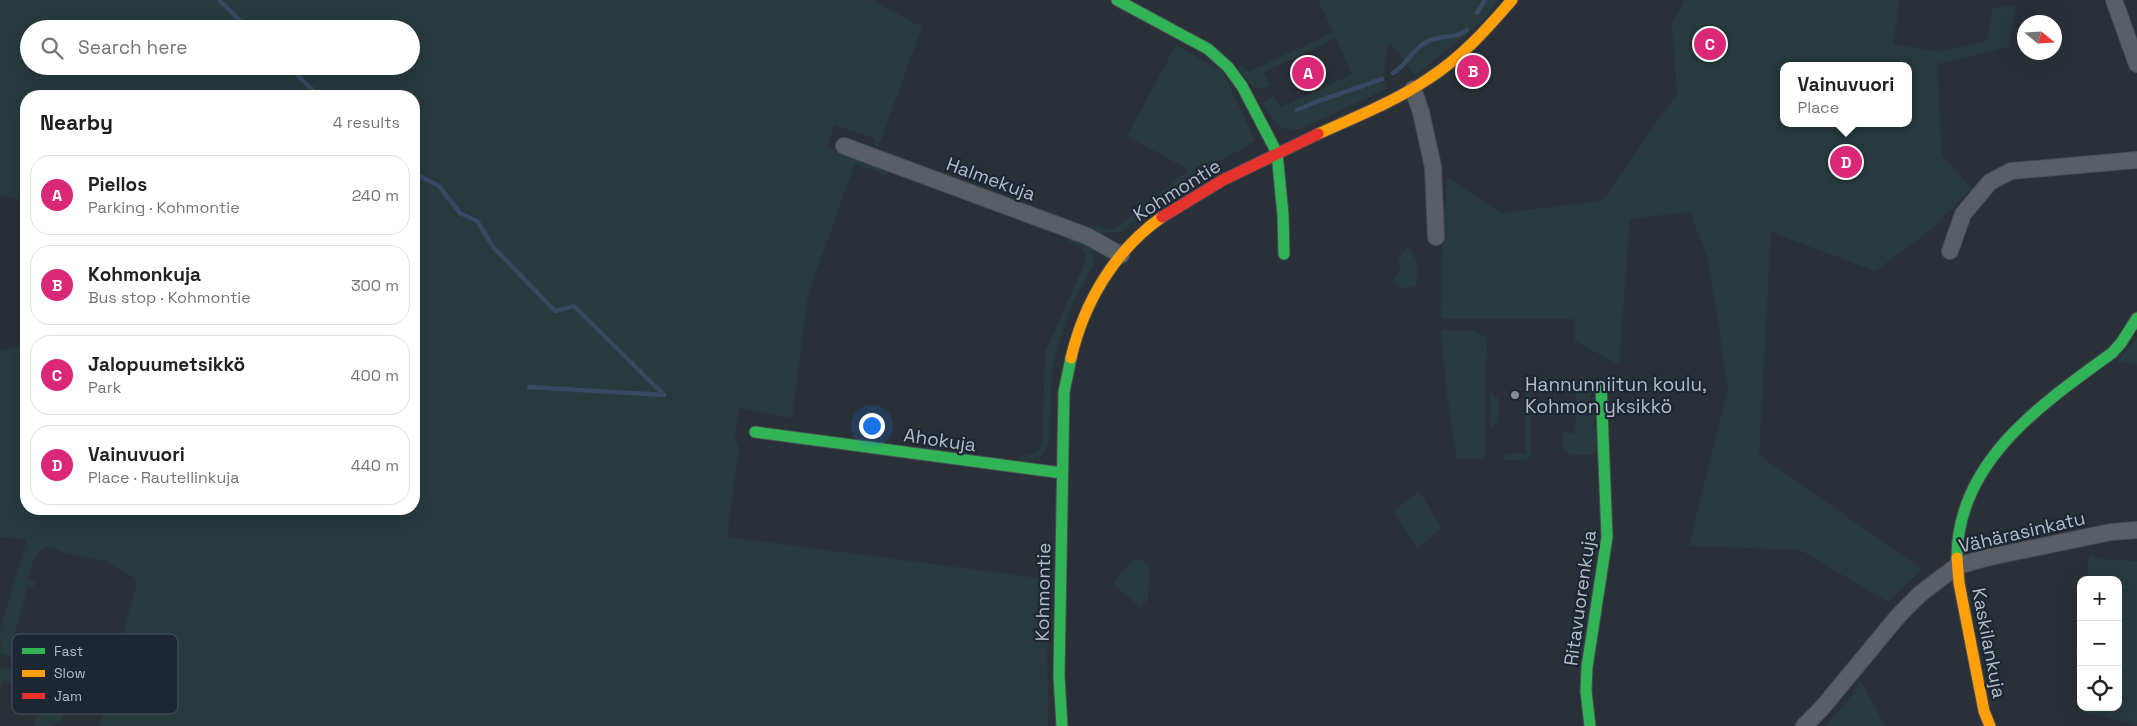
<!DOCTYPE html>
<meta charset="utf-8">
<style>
body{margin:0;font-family:"Space Grotesk",sans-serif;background:#f6f6f6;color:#202124}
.controls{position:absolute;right:15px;bottom:15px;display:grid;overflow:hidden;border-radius:10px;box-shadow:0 5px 20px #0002}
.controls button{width:45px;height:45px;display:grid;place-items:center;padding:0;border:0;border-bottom:1px solid #e0e0e0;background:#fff;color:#202124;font:25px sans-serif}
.compass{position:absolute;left:2017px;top:15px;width:45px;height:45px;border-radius:50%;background:#fff;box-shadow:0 5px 20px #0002;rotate:108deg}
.you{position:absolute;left:871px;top:425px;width:18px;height:18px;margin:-12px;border:4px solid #fff;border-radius:50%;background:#1a73e8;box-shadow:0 0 0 8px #1a73e833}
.badge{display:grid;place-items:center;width:32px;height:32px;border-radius:50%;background:#db2777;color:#fff;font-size:16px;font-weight:700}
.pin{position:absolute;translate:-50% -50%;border:2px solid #fff;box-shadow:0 1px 5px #0006}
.popup{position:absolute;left:1780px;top:62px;width:132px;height:65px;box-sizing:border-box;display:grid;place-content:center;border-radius:10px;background:#fff;filter:drop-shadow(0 1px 4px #0005);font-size:16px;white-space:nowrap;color:#757577}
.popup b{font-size:19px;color:#202124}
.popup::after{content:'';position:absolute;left:50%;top:100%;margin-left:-10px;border:10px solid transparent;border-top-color:#fff}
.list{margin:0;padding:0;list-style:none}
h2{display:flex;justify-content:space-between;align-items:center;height:65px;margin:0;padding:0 20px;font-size:21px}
h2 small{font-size:16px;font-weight:400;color:#757577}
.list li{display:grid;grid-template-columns:32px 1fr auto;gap:15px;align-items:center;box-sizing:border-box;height:80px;margin:0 10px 10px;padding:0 10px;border:1px solid #e0e0e0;border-radius:20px}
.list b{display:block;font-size:19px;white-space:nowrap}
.list p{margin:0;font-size:16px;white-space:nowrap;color:#757577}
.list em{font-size:16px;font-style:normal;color:#757577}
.icon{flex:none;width:28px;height:28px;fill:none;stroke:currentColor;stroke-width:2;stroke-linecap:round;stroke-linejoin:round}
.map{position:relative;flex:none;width:2137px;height:726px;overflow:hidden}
.search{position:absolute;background:#fff;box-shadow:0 5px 20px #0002;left:20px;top:20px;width:400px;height:55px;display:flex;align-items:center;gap:12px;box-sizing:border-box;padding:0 18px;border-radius:28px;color:#757577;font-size:19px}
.panel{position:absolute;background:#fff;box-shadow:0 5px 20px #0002;left:20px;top:90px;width:400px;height:425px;border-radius:20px}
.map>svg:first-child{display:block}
.green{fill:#273a3e;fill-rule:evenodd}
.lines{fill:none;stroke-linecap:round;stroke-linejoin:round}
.stream{stroke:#384963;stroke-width:4.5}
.street-casing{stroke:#484c53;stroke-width:18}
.fast-casing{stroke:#484c53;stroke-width:13}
.slow-casing{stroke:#484c53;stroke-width:13}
.jam-casing{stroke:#484c53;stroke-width:13}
.street{stroke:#5a5e66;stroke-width:16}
.fast{stroke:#30b455;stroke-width:11}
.slow{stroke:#ff9f0a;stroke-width:11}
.jam{stroke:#e5322d;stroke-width:11}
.poi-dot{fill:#848b96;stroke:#1d2633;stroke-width:2}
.labels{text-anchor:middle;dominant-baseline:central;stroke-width:4.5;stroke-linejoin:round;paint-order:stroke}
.street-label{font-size:19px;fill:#b4bcc9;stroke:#1d2633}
.poi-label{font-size:19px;fill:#b4bcc9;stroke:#1d2633;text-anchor:start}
.key{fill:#1d2633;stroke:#4a5360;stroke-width:1}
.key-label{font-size:14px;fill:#b4bcc9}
</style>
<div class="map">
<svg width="2137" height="726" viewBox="0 0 2137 726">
<rect width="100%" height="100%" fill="#2a3038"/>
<g class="green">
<path d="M0,0H872L922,27L878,148L874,145L876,139L835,125L827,148L890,171L888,176L855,164L808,294L792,418L739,408L735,437L739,446L727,537L1047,579L1048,726H99L109,700L124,644L122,638L136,587H138L135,578L103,560L68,554L50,547H45L34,559L28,580L35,582L34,587L28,586L14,636L41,644L43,640L56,644L52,663L48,665L0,654L2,643L0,642V629L27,539L0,537V351L26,343V509H414V96H26V201L0,196ZM29,29H411V66H29Z"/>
<path d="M1318,0H1498L1484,20L1415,76L1390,42C1385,58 1383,72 1386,89L1302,128C1281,136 1272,119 1262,103L1274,95L1280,108L1352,74L1336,38L1264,72L1270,85L1262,89L1254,88L1238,69L1242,65L1248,72L1333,32Z"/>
<path d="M1685,0H1900L1893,44L1938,52L1987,41L1992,8L2016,6L2009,47L1937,64L1942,156L1972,188L1932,229L1875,271L1771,232L1759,455L1922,569L1888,602L1800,550L1689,546L1728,388L1708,259L1690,212L1630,219L1619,365L1575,341L1574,319H1441L1442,241L1447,176L1501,213L1602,201L1677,93L1672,24ZM1784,66H1908V123H1784Z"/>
<path d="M1176,45L1222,71L1255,140L1241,150L1200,170L1122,231L1114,233L1104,232L1103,236L1088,230L1090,225L1107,230L1117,227L1189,170L1127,136Z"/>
<path d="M1070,236L1093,247V266L1072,304L1056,353L1052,374L1049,444L1042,455L1021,463L1019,455C1030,456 1037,455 1042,445L1045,352L1086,260C1087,248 1078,245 1067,241Z"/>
<path d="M1408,247L1418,263L1416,286L1402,289L1393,281L1401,268L1398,258Z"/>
<path d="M1441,330L1475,331L1487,338V359L1485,362V459H1457L1446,388V368H1444Z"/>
<path d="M2137,338V365L2117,361Z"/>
<path d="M1526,380H1531V455L1525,460H1505V454L1526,453Z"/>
<path d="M1584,380L1588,382L1598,449L1593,455H1570L1563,449V433H1575L1576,394L1564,393V388L1571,381Z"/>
<path d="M1490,393H1493V397H1498V423H1493V428H1490Z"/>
<path d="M1419,491L1442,528L1417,549L1394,511Z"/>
<path d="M2089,555L2108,560L2137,561V725L2088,713L2087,707H2118V580H2087Z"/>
<path d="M1134,558L1150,564L1148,599L1141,608L1113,584Z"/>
<path d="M2081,628V676L2076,652Z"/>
<path d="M62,652L73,655L74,652L95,657L96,653L110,659L105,678L101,679L58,668Z"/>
<path d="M0,667L37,676L33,688L3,681L0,691Z"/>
<path d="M48,680L62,682L61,687L68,688L70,685L98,692L95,703L71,697L62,699L60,705L64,710L61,722L78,726L54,722L50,726H34Z"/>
<path d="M1861,681L1885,726H1825L1846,703Z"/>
</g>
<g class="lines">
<g class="stream">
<path d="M219,0L249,29"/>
<path d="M1477,13L1485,0"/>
<path d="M288,66L319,96"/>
<path d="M1393,73C1407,65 1414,47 1428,41C1441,35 1456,39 1467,30"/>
<path d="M1297,110L1313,103L1382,79"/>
<path d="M414,173L439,186L460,213L477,221L494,248L555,311L574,306L664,395"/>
<path d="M529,387L664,395"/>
</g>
<defs>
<g id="street">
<path d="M2114,0L2137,64"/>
<path d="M1413,89L1421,112L1433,167L1436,237"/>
<path d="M844,146L1087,236L1121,255"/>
<path d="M1950,251L1963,214L1990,182L2011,171L2137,160"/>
<path d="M1804,726L1822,708L1899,615L1920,594L1957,566L1990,557L2111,532L2137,530"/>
</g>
<g id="fast">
<path d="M1117,0L1208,49L1228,67L1242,86L1277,153L1283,215L1284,254"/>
<path d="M755,432L1062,473"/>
<path d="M1957,558C1957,461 2042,404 2112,353L2121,343L2137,318"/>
<path d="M1062,726L1059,676L1064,392L1071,358"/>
<path d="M1590,726L1586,691L1587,667L1607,537L1601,385"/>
</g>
<g id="slow">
<path d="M1318,134C1355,117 1394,102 1428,79C1461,58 1487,29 1512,0"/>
<path d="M1071,358C1084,302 1115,250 1162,217"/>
<path d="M1957,558L1959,583L1984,711L1990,726"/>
</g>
<path id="jam" d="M1162,217L1223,180L1318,134"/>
</defs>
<use href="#street" class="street-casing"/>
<use href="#fast" class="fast-casing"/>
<use href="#slow" class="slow-casing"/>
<use href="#jam" class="jam-casing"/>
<use href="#street" class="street"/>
<use href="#fast" class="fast"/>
<use href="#slow" class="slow"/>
<use href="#jam" class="jam"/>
</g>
<circle class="poi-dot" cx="1515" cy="395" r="5"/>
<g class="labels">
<g class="street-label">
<text transform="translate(991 179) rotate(20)">Halmekuja</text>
<text transform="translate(1177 190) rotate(-32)">Kohmontie</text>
<text transform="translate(940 440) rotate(8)">Ahokuja</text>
<text transform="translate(2022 532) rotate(-13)">Vähärasinkatu</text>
<text transform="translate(1043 592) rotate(-89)">Kohmontie</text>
<text transform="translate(1580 598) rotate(-82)">Ritavuorenkuja</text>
<text transform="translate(1989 643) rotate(79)">Kaskilankuja</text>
</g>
<g class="poi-label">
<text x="1525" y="384">Hannunniitun koulu,<tspan x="1525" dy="22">Kohmon yksikkö</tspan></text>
</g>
</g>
<rect x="12" y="634" width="166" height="80" rx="8" class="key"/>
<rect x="22" y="648" width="23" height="6" fill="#30b455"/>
<rect x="22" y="670" width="23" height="7" fill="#ff9f0a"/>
<rect x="22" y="693" width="23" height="6" fill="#e5322d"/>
<g class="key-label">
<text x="54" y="656">Fast</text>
<text x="54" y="678">Slow</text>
<text x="54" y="701">Jam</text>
</g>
</svg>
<div class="controls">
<button>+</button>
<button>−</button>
<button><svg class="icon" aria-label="locate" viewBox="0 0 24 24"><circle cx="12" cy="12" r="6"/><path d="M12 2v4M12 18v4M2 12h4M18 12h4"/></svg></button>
</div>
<svg class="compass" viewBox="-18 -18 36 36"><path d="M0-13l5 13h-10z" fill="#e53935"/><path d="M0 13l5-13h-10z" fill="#757577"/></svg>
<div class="you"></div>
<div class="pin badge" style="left:1308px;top:73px">A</div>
<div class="pin badge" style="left:1473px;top:71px">B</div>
<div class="pin badge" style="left:1710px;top:44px">C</div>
<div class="pin badge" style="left:1846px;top:162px">D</div>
<div class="popup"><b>Vainuvuori</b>Place</div>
<div class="search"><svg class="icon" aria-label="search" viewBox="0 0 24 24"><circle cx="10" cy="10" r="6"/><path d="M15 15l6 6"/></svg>Search here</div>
<section class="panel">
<h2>Nearby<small>4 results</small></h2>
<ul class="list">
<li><span class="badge">A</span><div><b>Piellos</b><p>Parking · Kohmontie</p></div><em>240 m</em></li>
<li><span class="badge">B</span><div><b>Kohmonkuja</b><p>Bus stop · Kohmontie</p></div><em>300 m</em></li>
<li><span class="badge">C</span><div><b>Jalopuumetsikkö</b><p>Park</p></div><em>400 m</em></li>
<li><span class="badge">D</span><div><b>Vainuvuori</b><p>Place · Rautellinkuja</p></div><em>440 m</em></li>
</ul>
</section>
</div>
